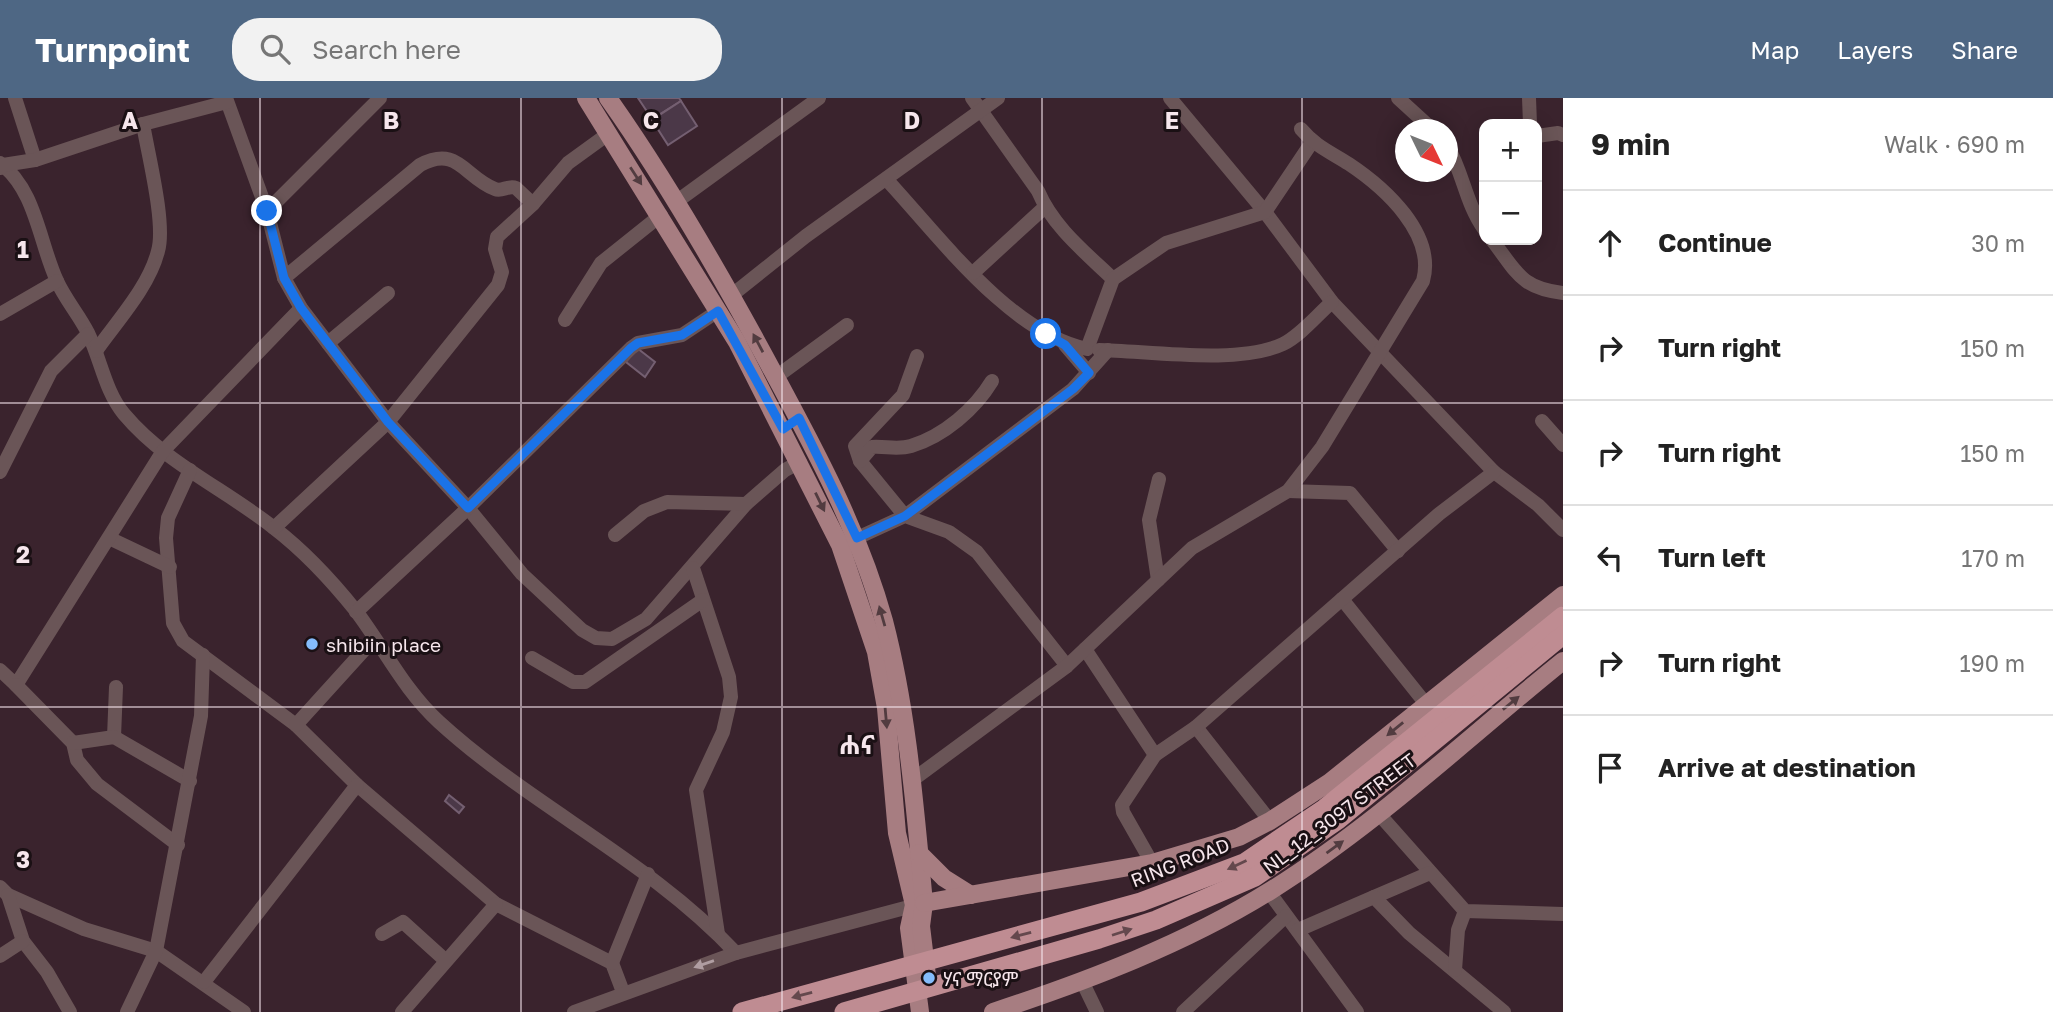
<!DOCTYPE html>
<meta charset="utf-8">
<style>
body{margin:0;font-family:"Golos Text","Noto Sans Ethiopic",sans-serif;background:#f2f2f2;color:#222}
.controls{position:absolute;right:21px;top:21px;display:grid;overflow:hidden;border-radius:14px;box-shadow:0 4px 18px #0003}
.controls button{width:63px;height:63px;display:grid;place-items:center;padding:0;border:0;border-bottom:2px solid #e0e0e0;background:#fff;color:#222;font:35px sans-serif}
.compass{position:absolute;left:1395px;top:21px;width:63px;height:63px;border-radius:50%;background:#fff;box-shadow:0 4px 18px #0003;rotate:133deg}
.stop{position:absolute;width:21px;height:21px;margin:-16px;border:5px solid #1a73e8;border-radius:50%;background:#fff}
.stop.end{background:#1a73e8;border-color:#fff;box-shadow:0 2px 7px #0008}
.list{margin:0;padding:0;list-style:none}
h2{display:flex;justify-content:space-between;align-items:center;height:91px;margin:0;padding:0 28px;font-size:30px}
h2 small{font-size:23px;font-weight:400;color:#767676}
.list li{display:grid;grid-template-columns:46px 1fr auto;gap:21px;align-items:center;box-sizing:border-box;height:105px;padding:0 28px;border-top:2px solid #e0e0e0}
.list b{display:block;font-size:26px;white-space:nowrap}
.list em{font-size:23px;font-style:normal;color:#767676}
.icon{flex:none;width:38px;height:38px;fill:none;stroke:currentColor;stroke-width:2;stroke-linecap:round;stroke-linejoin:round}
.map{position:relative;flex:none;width:1563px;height:914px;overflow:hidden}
header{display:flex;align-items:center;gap:42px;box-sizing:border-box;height:98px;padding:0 35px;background:#4e6784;color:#fff}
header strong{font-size:33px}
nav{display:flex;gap:38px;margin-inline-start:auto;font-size:24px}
.search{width:490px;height:63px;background:#f2f2f2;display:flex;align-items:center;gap:18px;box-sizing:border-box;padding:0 24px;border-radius:28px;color:#767676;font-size:26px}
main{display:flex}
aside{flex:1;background:#fff}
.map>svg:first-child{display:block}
.building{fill:#4b3848;stroke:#745f71;stroke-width:2}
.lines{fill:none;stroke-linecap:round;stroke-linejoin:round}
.minor{stroke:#6a5557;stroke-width:14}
.major{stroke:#a77d81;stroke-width:18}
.highway{stroke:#bf8c92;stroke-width:19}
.oneway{fill:#523c40}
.oneway2{fill:#64484d}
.oneway3{fill:#b09ea2}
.route{stroke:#1a73e8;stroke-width:9}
.grid{fill:none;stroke:#f6e6ec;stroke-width:2;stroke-opacity:0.55}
.poi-dot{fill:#84bcfb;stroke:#1a1014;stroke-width:2.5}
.labels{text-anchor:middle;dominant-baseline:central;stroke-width:6;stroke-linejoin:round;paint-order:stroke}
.poi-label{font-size:19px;fill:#f6e6ec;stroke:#1a1014;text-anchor:start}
.street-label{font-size:19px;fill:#f6e6ec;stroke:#1a1014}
.district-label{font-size:26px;font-weight:bold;fill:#f6e6ec;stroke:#1a1014}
.grid-label{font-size:23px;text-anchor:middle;font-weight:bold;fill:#f6e6ec;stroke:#1a1014;stroke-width:6;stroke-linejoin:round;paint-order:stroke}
</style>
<header>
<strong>Turnpoint</strong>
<div class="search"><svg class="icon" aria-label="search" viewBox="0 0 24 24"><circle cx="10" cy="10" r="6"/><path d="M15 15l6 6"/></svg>Search here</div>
<nav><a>Map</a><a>Layers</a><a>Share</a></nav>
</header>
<main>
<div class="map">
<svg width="1563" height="914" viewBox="0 0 1563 914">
<rect width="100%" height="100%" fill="#3a232d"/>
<g class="building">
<path d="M638,0H679L681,3L652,21Z"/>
<path d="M681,3L697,28L668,47L652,22Z"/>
<path d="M637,250L655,264L645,279L626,264Z"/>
<path d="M449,697L464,709L459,715L445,703Z"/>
</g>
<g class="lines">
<g class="minor">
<path d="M15,0L35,62"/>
<path d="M226,0L267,113L284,180L301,210L388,324L468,410L522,476L582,532L596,540L612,541L646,521L746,406L785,372L800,364"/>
<path d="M972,0L1038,93C1053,129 1086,155 1113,181"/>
<path d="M1170,0L1265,114L1332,204L1494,374L1538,407L1563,432"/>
<path d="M1398,0L1433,32"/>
<path d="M1529,0L1530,26"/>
<path d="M1537,38L1558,35L1563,37"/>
<path d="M1448,49C1463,75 1466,106 1484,131"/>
<path d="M0,65C36,92 39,144 57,183C65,201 79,217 88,235C101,262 105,293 124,316C165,365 225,391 274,430C304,453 332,483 356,513C384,550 404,592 439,624C532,709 649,762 736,855"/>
<path d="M1,70L3,67L35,62L143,26L227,4"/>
<path d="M887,82C938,137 1010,235 1087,251L1113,181L1166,145L1265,114L1312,44"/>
<path d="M676,104L819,0"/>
<path d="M267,113L380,0"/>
<path d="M1492,142C1517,174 1520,190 1563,195"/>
<path d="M973,175L1045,109"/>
<path d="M284,180L420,67C458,47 464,79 495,91C502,94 508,87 516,90L533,106"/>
<path d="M732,197L806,138L998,0"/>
<path d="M0,216L57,183"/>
<path d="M565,222L601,165L661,117"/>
<path d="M328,245L388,195"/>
<path d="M1065,247L1089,275"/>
<path d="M1099,252C1149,253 1239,267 1283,246C1301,237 1317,217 1332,204"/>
<path d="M96,253C117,223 149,189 158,153C166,126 148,56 143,26"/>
<path d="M917,258L903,297L855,348L860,363L905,418L1073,291L1108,252"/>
<path d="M776,279L847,227"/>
<path d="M1542,323L1563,347"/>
<path d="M860,363L872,349C885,348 898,352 911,348C944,338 975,311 992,283"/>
<path d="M190,372L168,420L166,440L173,525L183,543L296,627L357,687L496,806L612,865L623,894"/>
<path d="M0,374L51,273L88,236"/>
<path d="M1288,393L1350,395L1398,453"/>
<path d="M274,430L388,324L498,187L502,174L495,151L497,139L533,106L568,65L608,36"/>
<path d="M615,437L644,413L667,404L746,406"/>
<path d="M857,440L905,418L949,434L977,454L1067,568"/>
<path d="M111,441L170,469"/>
<path d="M693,470L729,579L731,599L723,634L696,692L718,836"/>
<path d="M1158,482L1149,422L1159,381"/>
<path d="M1342,501L1426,606"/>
<path d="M356,514L468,410L631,250L638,245L682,237L718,213"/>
<path d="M1085,551L1155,657"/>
<path d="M532,560L573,584H585L703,502"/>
<path d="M0,572L16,587L163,353L301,210"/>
<path d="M16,587L73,645L77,662L97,686L178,747"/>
<path d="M296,627L374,541"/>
<path d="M1196,629L1270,723"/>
<path d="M114,639L116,589"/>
<path d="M73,645L114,639L190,683"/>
<path d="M911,683L1067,568L1192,450L1288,393L1322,349L1423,183C1436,136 1385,90 1349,66C1332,55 1315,48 1301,31"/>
<path d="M1379,716L1465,813L1563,816"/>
<path d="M1152,765L1123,714L1122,707L1155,657L1196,629L1439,416L1494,374"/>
<path d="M0,789L8,797L84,831L156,853L244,914"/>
<path d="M1269,794L1357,914"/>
<path d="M8,797L23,843L47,874L70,914"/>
<path d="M1374,799L1430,775"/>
<path d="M1298,832L1374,799L1409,835L1504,914"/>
<path d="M382,836L403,824L445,862"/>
<path d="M0,858L23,843"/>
<path d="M612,865L648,776"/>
<path d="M1455,872L1458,832L1465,813"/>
<path d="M1082,883L1097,914"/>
<path d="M204,884L357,687"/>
<path d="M127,914L156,853L201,618L203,557"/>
<path d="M402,914L496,806"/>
<path d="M574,914L736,855L920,806"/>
<path d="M1183,914L1286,818"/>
</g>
<g class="major">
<path d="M586,0L737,244L840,447L876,554L886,610L897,735L914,807L909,830L920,914"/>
<path d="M608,0C669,86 722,179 772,272C816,353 859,433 884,523C908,615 915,711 924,805L921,828L927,878"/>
<path d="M919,755L944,780L971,797"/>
<path d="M924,805L1152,765L1239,739L1270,723L1330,684L1563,497"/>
<path d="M993,914C1087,883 1185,846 1270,793C1376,727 1466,641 1563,563"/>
</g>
<g class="highway">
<path d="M742,914L1141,804L1244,765L1325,710L1563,518"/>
<path d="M844,914L1099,841L1156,822L1255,779L1338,722L1563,537"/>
</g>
</g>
<defs><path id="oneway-solid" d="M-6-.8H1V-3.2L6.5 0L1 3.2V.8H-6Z" transform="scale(1.75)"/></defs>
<g class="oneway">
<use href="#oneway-solid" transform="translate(636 78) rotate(57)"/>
<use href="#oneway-solid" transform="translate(758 245) rotate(-118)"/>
<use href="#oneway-solid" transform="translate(820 404) rotate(64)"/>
<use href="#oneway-solid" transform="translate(882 518) rotate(-106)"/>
<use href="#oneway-solid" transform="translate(1511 605) rotate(-39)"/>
<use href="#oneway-solid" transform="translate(886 620) rotate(85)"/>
<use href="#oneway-solid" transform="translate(1395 631) rotate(141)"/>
<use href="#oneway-solid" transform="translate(1335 749) rotate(-36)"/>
</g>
<g class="oneway2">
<use href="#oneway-solid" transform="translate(1237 767) rotate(155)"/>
<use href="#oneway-solid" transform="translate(1122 834) rotate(-18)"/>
<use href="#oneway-solid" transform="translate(1021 837) rotate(165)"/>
<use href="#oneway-solid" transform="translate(802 897) rotate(165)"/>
</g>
<use class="oneway3" href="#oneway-solid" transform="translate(704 866) rotate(161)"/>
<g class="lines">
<path class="route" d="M267,113L284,180L301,210L388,324L468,410L631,250L638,245L682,237L718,213L783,331L799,320L857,440L905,418L1073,291L1089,275L1065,247L1046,236"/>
</g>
<path class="grid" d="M260,0V914M521,0V914M782,0V914M1042,0V914M1302,0V914M0,305H1563M0,609H1563"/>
<g class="poi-dot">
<circle cx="312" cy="546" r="7"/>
<circle cx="929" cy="880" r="7"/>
</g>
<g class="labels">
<g class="poi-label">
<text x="326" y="546">shibiin place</text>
<text x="943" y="880">ሃና ማርያም</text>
</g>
<g class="street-label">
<text transform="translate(1339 715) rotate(-37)">NL_12_3097 STREET</text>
<text transform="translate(1180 764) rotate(-21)">RING ROAD</text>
</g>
<g class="district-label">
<text x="857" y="646">ሐና</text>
</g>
</g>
<g class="grid-label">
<text x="130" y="31">A</text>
<text x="391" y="31">B</text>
<text x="651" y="31">C</text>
<text x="912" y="31">D</text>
<text x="1172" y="31">E</text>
<text x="23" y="160">1</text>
<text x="23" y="465">2</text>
<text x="23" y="770">3</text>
</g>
</svg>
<div class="controls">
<button>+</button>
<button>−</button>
</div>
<svg class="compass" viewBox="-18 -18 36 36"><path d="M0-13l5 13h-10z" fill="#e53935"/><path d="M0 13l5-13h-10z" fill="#767676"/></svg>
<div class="stop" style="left:1046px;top:236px"></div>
<div class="stop end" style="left:267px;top:113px"></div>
</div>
<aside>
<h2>9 min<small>Walk · 690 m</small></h2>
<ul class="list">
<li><svg class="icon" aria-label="ahead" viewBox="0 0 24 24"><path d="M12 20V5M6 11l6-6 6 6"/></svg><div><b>Continue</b></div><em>30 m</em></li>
<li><svg class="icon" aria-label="right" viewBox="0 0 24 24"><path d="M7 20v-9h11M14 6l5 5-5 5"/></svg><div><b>Turn right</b></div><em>150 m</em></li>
<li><svg class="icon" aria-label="right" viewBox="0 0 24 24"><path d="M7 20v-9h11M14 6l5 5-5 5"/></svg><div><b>Turn right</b></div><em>150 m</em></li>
<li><svg class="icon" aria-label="left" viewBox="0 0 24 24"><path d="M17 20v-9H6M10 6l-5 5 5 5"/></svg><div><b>Turn left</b></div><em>170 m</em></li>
<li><svg class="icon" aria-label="right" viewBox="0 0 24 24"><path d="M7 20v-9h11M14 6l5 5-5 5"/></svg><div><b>Turn right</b></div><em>190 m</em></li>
<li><svg class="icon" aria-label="arrive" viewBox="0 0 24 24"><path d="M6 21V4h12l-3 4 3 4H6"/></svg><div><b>Arrive at destination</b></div></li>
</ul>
</aside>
</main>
